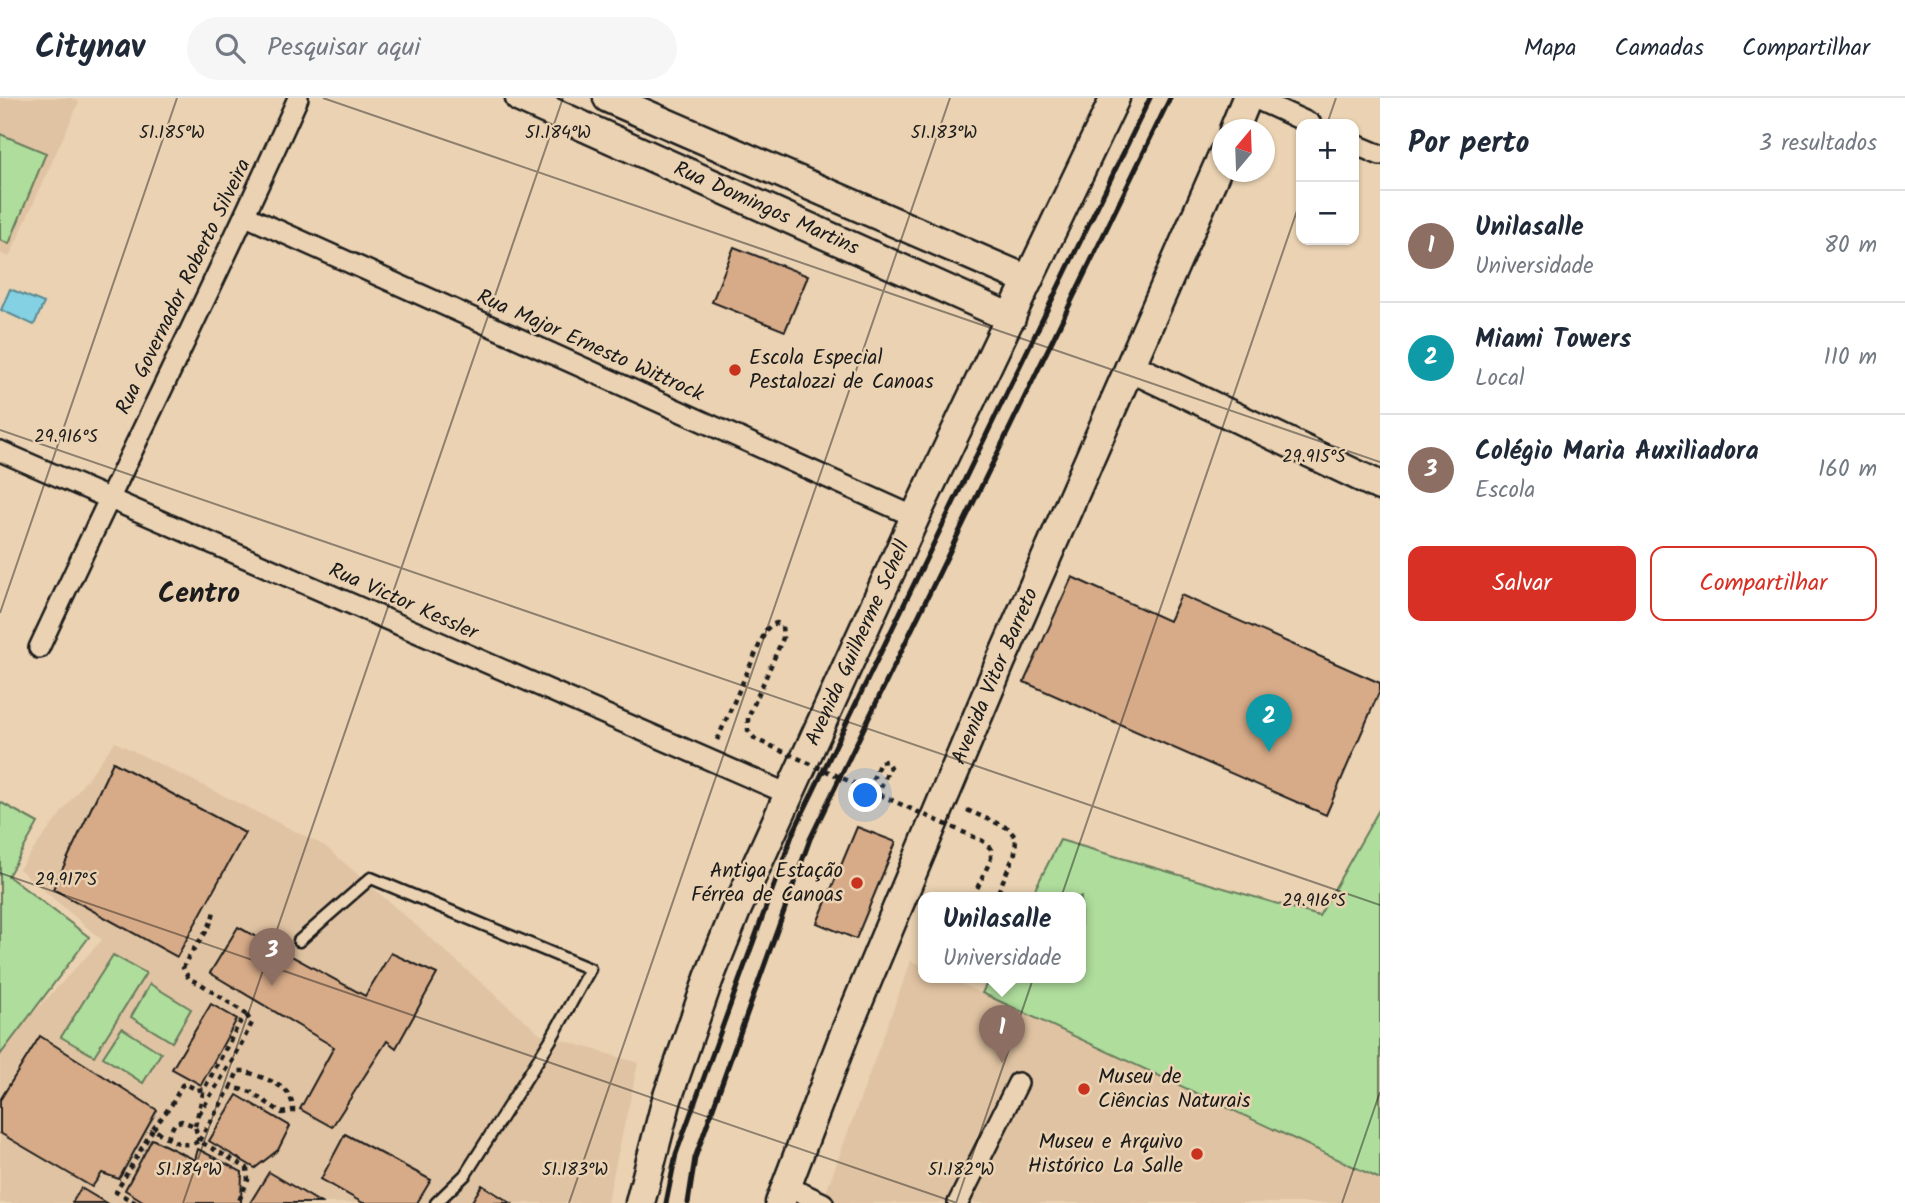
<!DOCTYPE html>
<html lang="pt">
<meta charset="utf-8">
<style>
body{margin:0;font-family:Kalam,sans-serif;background:#f6f6f7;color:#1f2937}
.controls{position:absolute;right:21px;top:21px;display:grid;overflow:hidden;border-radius:14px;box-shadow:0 2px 5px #0004}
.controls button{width:63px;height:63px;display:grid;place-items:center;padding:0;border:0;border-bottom:2px solid #e0e1e3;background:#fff;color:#1f2937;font:35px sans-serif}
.compass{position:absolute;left:1212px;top:21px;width:63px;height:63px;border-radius:50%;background:#fff;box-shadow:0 2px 5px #0004;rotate:19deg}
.you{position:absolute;left:866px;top:698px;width:24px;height:24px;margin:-18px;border:5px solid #fff;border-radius:50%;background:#1a73e8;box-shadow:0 0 0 10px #1a73e833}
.badge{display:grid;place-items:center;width:46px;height:46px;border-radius:50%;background:#d93025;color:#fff;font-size:23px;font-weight:700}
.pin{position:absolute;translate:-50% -58px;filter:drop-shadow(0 2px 4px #0008)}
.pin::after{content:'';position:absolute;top:37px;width:24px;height:21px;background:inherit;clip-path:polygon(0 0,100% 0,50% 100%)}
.popup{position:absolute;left:918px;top:794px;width:168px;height:91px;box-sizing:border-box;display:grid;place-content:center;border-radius:14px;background:#fff;filter:drop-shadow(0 2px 5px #0005);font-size:23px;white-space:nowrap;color:#747a83}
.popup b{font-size:26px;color:#1f2937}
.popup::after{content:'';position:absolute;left:50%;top:100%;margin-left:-14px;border:14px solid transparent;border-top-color:#fff}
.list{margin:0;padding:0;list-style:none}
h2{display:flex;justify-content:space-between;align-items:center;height:91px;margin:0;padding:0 28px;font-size:30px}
h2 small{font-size:23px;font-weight:400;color:#747a83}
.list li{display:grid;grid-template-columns:46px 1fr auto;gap:21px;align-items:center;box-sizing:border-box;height:112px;padding:0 28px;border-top:2px solid #e0e1e3}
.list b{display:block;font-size:26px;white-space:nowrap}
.list p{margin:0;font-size:23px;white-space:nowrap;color:#747a83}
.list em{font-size:23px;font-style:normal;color:#747a83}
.actions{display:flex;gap:14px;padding:21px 28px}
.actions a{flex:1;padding:16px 0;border:2px solid #d93025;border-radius:14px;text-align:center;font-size:24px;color:#d93025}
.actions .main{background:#d93025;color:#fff}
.icon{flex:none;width:38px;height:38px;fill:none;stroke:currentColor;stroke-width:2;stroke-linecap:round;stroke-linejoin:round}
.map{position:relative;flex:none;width:1380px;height:1105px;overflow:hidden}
header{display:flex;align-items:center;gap:42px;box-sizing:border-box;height:98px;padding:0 35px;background:#fff;border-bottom:2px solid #e0e1e3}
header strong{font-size:33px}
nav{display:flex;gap:38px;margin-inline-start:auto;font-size:24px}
.search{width:490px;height:63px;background:#f6f6f7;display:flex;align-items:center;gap:18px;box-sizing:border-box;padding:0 24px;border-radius:38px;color:#747a83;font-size:26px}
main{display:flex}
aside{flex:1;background:#fff}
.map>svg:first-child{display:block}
.built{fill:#e0c3a2}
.green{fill:#afdd9c;stroke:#667c5c;stroke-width:2}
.water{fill:#84d1e3;stroke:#5a8993;stroke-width:2}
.building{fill:#d7ab88;stroke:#1c1c1c;stroke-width:2}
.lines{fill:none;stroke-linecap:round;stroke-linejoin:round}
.lane-casing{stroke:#1c1c1c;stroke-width:15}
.street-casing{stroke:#1c1c1c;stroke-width:24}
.secondary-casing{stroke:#1c1c1c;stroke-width:33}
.path{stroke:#1c1c1c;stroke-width:4.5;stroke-dasharray:5 5;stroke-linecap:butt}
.lane{stroke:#ead2b2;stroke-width:10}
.street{stroke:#ead2b2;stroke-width:19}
.secondary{stroke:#ead2b2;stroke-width:28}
.rail{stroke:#1c1c1c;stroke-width:5}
.path-bridge{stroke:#1c1c1c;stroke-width:4.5;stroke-dasharray:5 5;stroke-linecap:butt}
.ticks{fill:none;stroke:#1c1c1c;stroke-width:2;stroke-opacity:0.45}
.poi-dot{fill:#c8321e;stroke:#ead2b2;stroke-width:2.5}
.labels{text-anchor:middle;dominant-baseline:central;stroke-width:5;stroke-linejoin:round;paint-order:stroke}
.street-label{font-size:21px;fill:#1c1c1c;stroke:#ead2b2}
.poi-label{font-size:21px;fill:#1c1c1c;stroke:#ead2b2;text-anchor:start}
.district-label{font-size:28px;font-weight:bold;fill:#1c1c1c;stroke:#ead2b2}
.ticks-label{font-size:18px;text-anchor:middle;fill:#1c1c1c;stroke:#ead2b2;stroke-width:5;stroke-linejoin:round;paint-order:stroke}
</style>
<header>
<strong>Citynav</strong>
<div class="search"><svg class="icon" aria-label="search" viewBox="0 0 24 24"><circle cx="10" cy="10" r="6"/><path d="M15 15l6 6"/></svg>Pesquisar aqui</div>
<nav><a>Mapa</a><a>Camadas</a><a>Compartilhar</a></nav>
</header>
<main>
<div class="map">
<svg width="1380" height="1105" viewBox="0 0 1380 1105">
<rect width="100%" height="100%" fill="#ead2b2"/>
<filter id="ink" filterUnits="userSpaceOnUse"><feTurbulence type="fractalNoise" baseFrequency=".0143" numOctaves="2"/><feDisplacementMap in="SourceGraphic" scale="14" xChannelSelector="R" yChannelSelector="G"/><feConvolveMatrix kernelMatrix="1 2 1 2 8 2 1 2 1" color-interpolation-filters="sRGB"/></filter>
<g filter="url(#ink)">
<g class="built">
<path d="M0,0H71L79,4L9,159L0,155Z"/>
<path d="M115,644L325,748L539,935L638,965L607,1105H0V950L102,842L19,771Z"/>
<path d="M911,863L923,868V879H947L1380,1081V1105H822Z"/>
</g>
<g class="green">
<path d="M0,36L46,55L9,146L0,142Z"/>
<path d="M0,704L38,725L8,778L89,839L0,957Z"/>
<path d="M1380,710V1081L982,895L990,879H1081V799H1031L1060,742L1319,818Z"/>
<path d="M113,857L146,875L94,958L61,939Z"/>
<path d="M150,886L191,911L172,944L131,919Z"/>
<path d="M122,930L161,955L143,985L103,959Z"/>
</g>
<path class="water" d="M10,191L44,205L34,227L1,212Z"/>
<g class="building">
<path d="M734,149L808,178L785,233L712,204Z"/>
<path d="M1072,479L1169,523L1181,497L1380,585V592L1326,717L1024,584Z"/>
<path d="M113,664L245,735L177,859L53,791Z"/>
<path d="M857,729L896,744L856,841L817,825Z"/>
<path d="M238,829L365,898L391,855L437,876L396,950L387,943L332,1029L300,1011L334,949L210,875Z"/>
<path d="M211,906L237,921L201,987L172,971Z"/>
<path d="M40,938L157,1012L119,1081L102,1075L92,1089L0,1035V1002Z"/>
<path d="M237,997L290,1028L278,1052L255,1070L209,1043Z"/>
<path d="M345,1036L431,1082L417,1105H363L321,1081Z"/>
<path d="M152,1041L195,1062L198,1051L242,1074L241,1105H146L125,1092Z"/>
<path d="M269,1074L321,1105H250Z"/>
<path d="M482,1087L511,1105H471Z"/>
<path d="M81,1090L106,1105H72Z"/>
</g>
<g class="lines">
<defs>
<path id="lane" d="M299,843L371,780L590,871L550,943L465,1077L436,1105"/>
<g id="street">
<path d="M1254,0L1311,26"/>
<path d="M1354,46L1380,57"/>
<path d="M246,118L915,419"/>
<path d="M0,353L788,696"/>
<path d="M39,550C124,366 216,185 298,0"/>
<path d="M787,1088L823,1105"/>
<path d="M958,1105L1018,985"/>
</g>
<g id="secondary">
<path id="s1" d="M520,0L1011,220"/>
<path d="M608,0L1028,182"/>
<path d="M1234,32L1247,0"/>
<path d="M1130,269L1380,388"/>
<path id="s2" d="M640,1105L667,1001L709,880L735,815L915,419L1115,0"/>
<path id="s3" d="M780,1105L845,935L1000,565L1223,57"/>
</g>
</defs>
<use href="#lane" class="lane-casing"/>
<use href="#street" class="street-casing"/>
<use href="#secondary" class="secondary-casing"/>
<g class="path">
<path d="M717,642L766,532L771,527L777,525L782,528L783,540L748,620"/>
<path d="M869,691L880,664L886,663L890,669L880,691"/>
<path d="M967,712L1008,730L1016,740L1015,755L996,799"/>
<path d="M973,799L991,761"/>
<path d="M199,1016L234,960L252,925L245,915"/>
<path d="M195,1028L204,991"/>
<path d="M153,1031L172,1006L182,987L186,986L197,992L204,991L245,915L201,886L189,881L183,870C192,847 212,835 214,811"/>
<path d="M167,1040L175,1025L182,1023L195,1028L199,1043"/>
<path d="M199,1043L231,989L251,994L282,1015L293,1013C294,987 265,981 245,973H238L231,989"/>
<path d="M136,1105L116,1094L153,1031C168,1040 182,1052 199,1043L247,1070L248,1082L238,1105"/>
</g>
<use href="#lane" class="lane"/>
<use href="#street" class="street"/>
<use href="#secondary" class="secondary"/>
<g class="rail">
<path d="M666,1105L676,1056L793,735L1150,0"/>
<path d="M688,1105L695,1060L810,741L1170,0"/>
</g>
<path class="path-bridge" d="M748,620V632L755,641L983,743L991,751V761"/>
</g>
</g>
<path class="ticks" d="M323,0L1380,364M1327,26L1336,0M0,332L1380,807M0,515L177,0M0,775L957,1105M183,1105L563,0M569,1105L950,0M956,1105L1301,101M1342,1105L1380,994"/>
<g class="poi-dot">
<circle cx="735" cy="272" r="7"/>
<circle cx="857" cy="785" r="7"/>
<circle cx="1084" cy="991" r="7"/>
<circle cx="1197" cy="1056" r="7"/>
</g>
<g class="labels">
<g class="street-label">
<text stroke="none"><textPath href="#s1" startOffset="270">Rua Domingos Martins</textPath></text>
<text transform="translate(184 189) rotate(-64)">Rua Governador Roberto Silveira</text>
<text transform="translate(590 248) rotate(24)">Rua Major Ernesto Wittrock</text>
<text transform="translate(403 504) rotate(24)">Rua Victor Kessler</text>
<text stroke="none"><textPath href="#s2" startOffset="602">Avenida Guilherme Schell</textPath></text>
<text stroke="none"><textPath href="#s3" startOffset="569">Avenida Vitor Barreto</textPath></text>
</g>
<g class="poi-label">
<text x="749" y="260">Escola Especial<tspan x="749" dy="24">Pestalozzi de Canoas</tspan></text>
<text x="843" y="773" text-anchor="end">Antiga Estação<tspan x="843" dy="24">Férrea de Canoas</tspan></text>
<text x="1098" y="979">Museu de<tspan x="1098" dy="24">Ciências Naturais</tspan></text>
<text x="1183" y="1044" text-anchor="end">Museu e Arquivo<tspan x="1183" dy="24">Histórico La Salle</tspan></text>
</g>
<g class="district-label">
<text x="199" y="496">Centro</text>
</g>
</g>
<g class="ticks-label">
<text x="558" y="40">51.184°W</text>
<text x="944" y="40">51.183°W</text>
<text x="172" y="40">51.185°W</text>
<text x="66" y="344">29.916°S</text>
<text x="1314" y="364">29.915°S</text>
<text x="66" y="787">29.917°S</text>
<text x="1314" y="808">29.916°S</text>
<text x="189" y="1077">51.184°W</text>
<text x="575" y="1077">51.183°W</text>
<text x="961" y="1077">51.182°W</text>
</g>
</svg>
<div class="controls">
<button>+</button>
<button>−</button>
</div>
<svg class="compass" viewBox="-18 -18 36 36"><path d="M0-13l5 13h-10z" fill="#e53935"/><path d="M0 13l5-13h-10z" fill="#747a83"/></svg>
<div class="you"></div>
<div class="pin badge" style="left:1002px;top:965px;background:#8d6e63">1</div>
<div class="popup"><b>Unilasalle</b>Universidade</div>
<div class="pin badge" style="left:1269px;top:654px;background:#0f9aa8">2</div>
<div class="pin badge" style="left:272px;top:888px;background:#8d6e63">3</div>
</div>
<aside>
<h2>Por perto<small>3 resultados</small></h2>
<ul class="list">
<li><span class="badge" style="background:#8d6e63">1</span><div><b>Unilasalle</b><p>Universidade</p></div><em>80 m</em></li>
<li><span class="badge" style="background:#0f9aa8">2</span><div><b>Miami Towers</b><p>Local</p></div><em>110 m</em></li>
<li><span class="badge" style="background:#8d6e63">3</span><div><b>Colégio Maria Auxiliadora</b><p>Escola</p></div><em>160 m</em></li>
</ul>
<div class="actions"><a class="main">Salvar</a><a>Compartilhar</a></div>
</aside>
</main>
